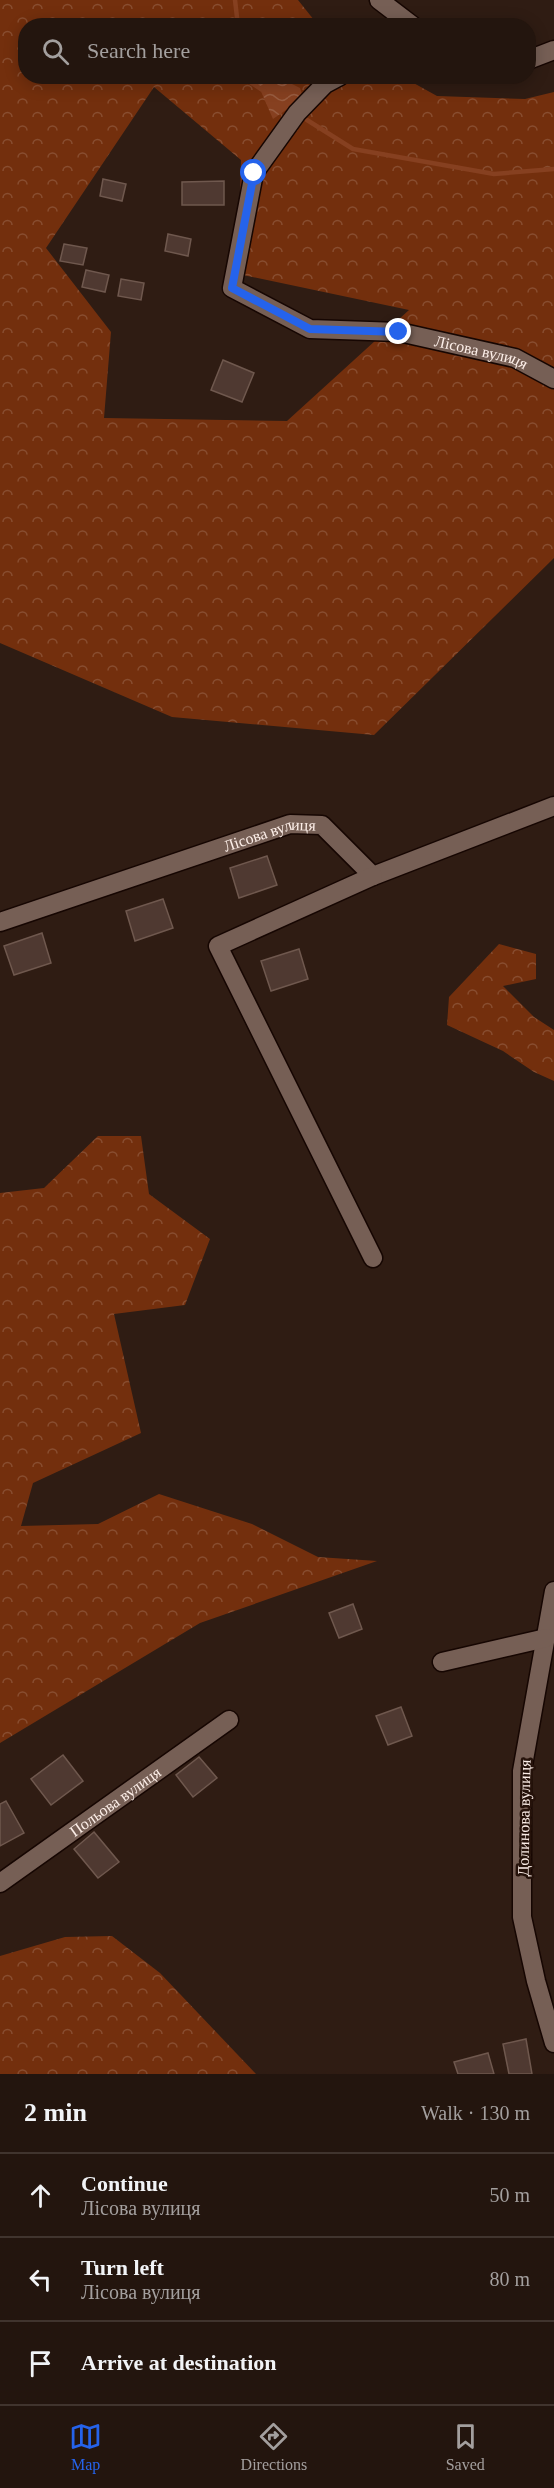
<!DOCTYPE html>
<meta charset="utf-8">
<style>
body{margin:0;font-family:"Times New Roman",serif;background:#2b1e17;color:#f1f3f6}
.stop{position:absolute;width:18px;height:18px;margin:-14px;border:4px solid #2563eb;border-radius:50%;background:#fff}
.stop.end{background:#2563eb;border-color:#fff;box-shadow:0 2px 6px #0008}
.list{margin:0;padding:0;list-style:none}
h2{display:flex;justify-content:space-between;align-items:center;height:78px;margin:0;padding:0 24px;font-size:26px}
h2 small{font-size:20px;font-weight:400;color:#a39f9e}
.list li{display:grid;grid-template-columns:39px 1fr auto;gap:18px;align-items:center;box-sizing:border-box;height:84px;padding:0 24px;border-top:2px solid #40342e}
.list b{display:block;font-size:22px;white-space:nowrap}
.list p{margin:0;font-size:20px;white-space:nowrap;color:#a39f9e}
.list em{font-size:20px;font-style:normal;color:#a39f9e}
.icon{flex:none;width:33px;height:33px;fill:none;stroke:currentColor;stroke-width:2;stroke-linecap:round;stroke-linejoin:round}
.map{position:relative;flex:none;width:554px;height:2074px;overflow:hidden}
.search{position:absolute;background:#23150e;box-shadow:0 3px 15px #0003;left:18px;right:18px;top:18px;height:66px;display:flex;align-items:center;gap:15px;box-sizing:border-box;padding:0 21px;border-radius:24px;color:#a39f9e;font-size:22px}
.sheet{height:330px;background:#23150e}
nav{display:flex;justify-content:space-around;align-items:center;box-sizing:border-box;height:84px;border-top:2px solid #40342e;background:#23150e;font-size:16px;color:#a39f9e}
nav a{display:grid;justify-items:center;gap:3px}
nav .on{color:#2563eb}
.map>svg:first-child{display:block}
.forest{fill:url(#forest-crowns);fill-rule:evenodd}
.water{fill:url(#water-waves)}
.lines{fill:none;stroke-linecap:round;stroke-linejoin:round}
.stream{stroke:#864020;stroke-width:4.5}
.building{fill:#4f3931;stroke:#6f584e;stroke-width:1.5}
.minor-casing{stroke:#160602;stroke-width:21}
.minor{stroke:#765f55;stroke-width:18}
.route{stroke:#2563eb;stroke-width:8}
.labels{text-anchor:middle;dominant-baseline:central;stroke-width:5;stroke-linejoin:round;paint-order:stroke}
.street-label{font-size:16px;fill:#fceee8;stroke:#25120a}
</style>
<div class="map">
<svg width="554" height="2074" viewBox="0 0 554 2074">
<defs>
<pattern id="forest-crowns" width="20" height="18" patternUnits="userSpaceOnUse" patternTransform="scale(1.5)"><rect width="20" height="18" fill="#732f0d"/><path d="M2 6a3 3 0 1 1 6 0M12 15a3 3 0 1 1 6 0" fill="none" stroke="#884d30"/></pattern>
<pattern id="water-waves" width="16" height="10" patternUnits="userSpaceOnUse" patternTransform="scale(1.5)"><rect width="16" height="10" fill="#864020"/><path d="M0 5q4-4 8 0t8 0" fill="none" stroke="#985c40"/></pattern>
</defs>
<rect width="100%" height="100%" fill="#2f1c13"/>
<g class="forest">
<path d="M0,0H298L318,25L26,26V76H401L437,96L525,99L554,92V558L374,735L172,717L0,643ZM154,87L241,160L238,274L409,310L287,421L104,418L111,332L46,248Z"/>
<path d="M499,944L536,954V979L503,986L534,1017L554,1030V1081L534,1072L503,1051L447,1025L449,997Z"/>
<path d="M98,1136H141L149,1194L210,1239L185,1305L114,1314L141,1433L33,1483L21,1526L98,1524L159,1494L252,1524L318,1557L377,1561L200,1623L0,1743V1193L44,1188Z"/>
<path d="M112,1936L160,1973L256,2074H0V1956L65,1937Z"/>
</g>
<path class="water" d="M269,77H278L300,88L303,98L273,119L256,80Z"/>
<g class="lines">
<g class="stream">
<path d="M235,0L238,26"/>
<path d="M241,76L264,91"/>
<path d="M307,120L353,149L494,174L554,169"/>
</g>
</g>
<g class="building">
<path d="M103,179L126,184L122,201L100,196Z"/>
<path d="M224,181V205H182V182Z"/>
<path d="M168,234L191,239L188,256L165,251Z"/>
<path d="M64,244L87,248L83,265L60,261Z"/>
<path d="M86,270L109,275L105,292L82,287Z"/>
<path d="M121,279L144,283L141,300L118,296Z"/>
<path d="M223,360L254,373L242,402L211,390Z"/>
<path d="M267,856L277,885L239,898L230,868Z"/>
<path d="M163,899L173,928L135,941L126,911Z"/>
<path d="M42,933L51,963L14,975L4,946Z"/>
<path d="M299,949L308,979L271,991L261,961Z"/>
<path d="M353,1604L362,1629L339,1638L329,1613Z"/>
<path d="M401,1707L412,1736L388,1745L376,1716Z"/>
<path d="M63,1755L83,1781L51,1805L31,1779Z"/>
<path d="M199,1757L217,1778L193,1797L176,1775Z"/>
<path d="M6,1801L24,1833L0,1846V1804Z"/>
<path d="M94,1832L119,1862L98,1878L74,1849Z"/>
<path d="M526,2039L532,2074H509L503,2044Z"/>
<path d="M488,2053L494,2074H458L454,2062Z"/>
</g>
<g class="lines">
<defs>
<g id="minor">
<path d="M379,0L413,26"/>
<path d="M528,60L554,50"/>
<path id="s1" d="M340,76L325,84L297,113L254,173L232,288L310,329L399,332L515,358L554,379"/>
<path id="s2" d="M0,922L290,824L322,825L373,876L554,806"/>
<path d="M373,1258L218,946L373,876"/>
<path d="M554,1591L522,1771V1917L536,1981L554,2043"/>
<path d="M442,1662L546,1638"/>
<path id="s3" d="M0,1883L229,1720"/>
</g>
</defs>
<use href="#minor" class="minor-casing"/>
<use href="#minor" class="minor"/>
</g>
<g class="lines">
<path class="route" d="M254,173L232,288L310,329L399,332"/>
</g>
<g class="labels">
<g class="street-label">
<text stroke="none"><textPath href="#s1" startOffset="510">Лісова вулиця</textPath></text>
<text stroke="none"><textPath href="#s2" startOffset="284">Лісова вулиця</textPath></text>
<text stroke="none"><textPath href="#s3" startOffset="141">Польова вулиця</textPath></text>
<text transform="translate(524 1818) rotate(-89)">Долинова вулиця</text>
</g>
</g>
</svg>
<div class="stop" style="left:254px;top:173px"></div>
<div class="stop end" style="left:399px;top:332px"></div>
<div class="search"><svg class="icon" aria-label="search" viewBox="0 0 24 24"><circle cx="10" cy="10" r="6"/><path d="M15 15l6 6"/></svg>Search here</div>
</div>
<section class="sheet">
<h2>2 min<small>Walk · 130 m</small></h2>
<ul class="list">
<li><svg class="icon" aria-label="ahead" viewBox="0 0 24 24"><path d="M12 20V5M6 11l6-6 6 6"/></svg><div><b>Continue</b><p>Лісова вулиця</p></div><em>50 m</em></li>
<li><svg class="icon" aria-label="left" viewBox="0 0 24 24"><path d="M17 20v-9H6M10 6l-5 5 5 5"/></svg><div><b>Turn left</b><p>Лісова вулиця</p></div><em>80 m</em></li>
<li><svg class="icon" aria-label="arrive" viewBox="0 0 24 24"><path d="M6 21V4h12l-3 4 3 4H6"/></svg><div><b>Arrive at destination</b></div></li>
</ul>
</section>
<nav>
<a class="on"><svg class="icon" aria-label="map" viewBox="0 0 24 24"><path d="M3 6l6-2 6 2 6-2v14l-6 2-6-2-6 2zM9 4v14M15 6v14"/></svg>Map</a>
<a><svg class="icon" aria-label="directions" viewBox="0 0 24 24"><path d="M12 3l9 9-9 9-9-9zM9 14v-3h6M13 9l2 2-2 2"/></svg>Directions</a>
<a><svg class="icon" aria-label="saved" viewBox="0 0 24 24"><path d="M7 4h10v16l-5-4-5 4z"/></svg>Saved</a>
</nav>
